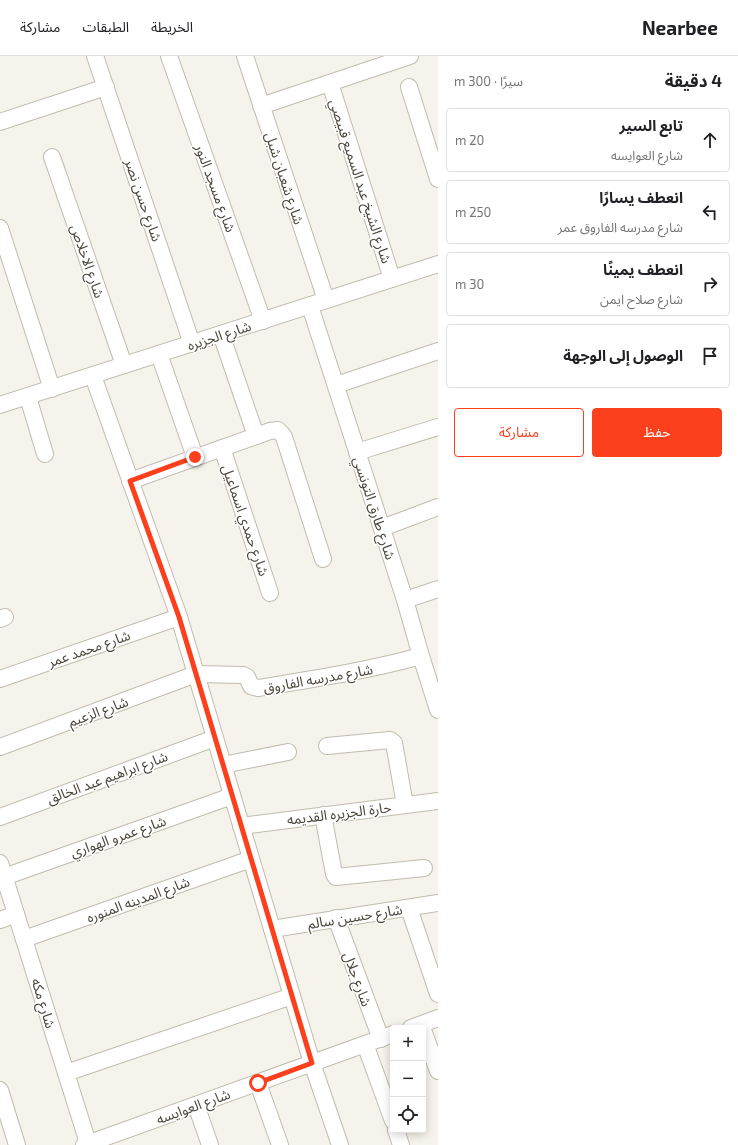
<!DOCTYPE html>
<html lang="ar">
<meta charset="utf-8">
<style>
body{margin:0;font-family:"Exo 2","Noto Sans Arabic",sans-serif;background:#f2f2f2;color:#202124;direction:rtl}
.controls{position:absolute;right:12px;bottom:12px;display:grid;overflow:hidden;border-radius:4px;box-shadow:0 2px 10px #0003}
.controls button{width:36px;height:36px;display:grid;place-items:center;padding:0;border:0;border-bottom:1px solid #e0e0e0;background:#fff;color:#202124;font:20px sans-serif}
.stop{position:absolute;width:12px;height:12px;margin:-9px;border:3px solid #fc3f1d;border-radius:50%;background:#fff}
.stop.end{background:#fc3f1d;border-color:#fff;box-shadow:0 1px 4px #0008}
.list{margin:0;padding:0;list-style:none}
h2{display:flex;justify-content:space-between;align-items:center;height:52px;margin:0;padding:0 16px;font-size:17px}
h2 small{font-size:13px;font-weight:400;color:#757577}
.list li{display:grid;grid-template-columns:26px 1fr auto;gap:12px;align-items:center;box-sizing:border-box;height:64px;margin:0 8px 8px;padding:0 8px;border:1px solid #e0e0e0;border-radius:4px}
.list b{display:block;font-size:15px;white-space:nowrap}
.list p{margin:0;font-size:13px;white-space:nowrap;color:#757577}
.list em{font-size:13px;font-style:normal;color:#757577}
.actions{display:flex;gap:8px;padding:12px 16px}
.actions a{flex:1;padding:9px 0;border:1px solid #fc3f1d;border-radius:4px;text-align:center;font-size:14px;color:#fc3f1d}
.actions .main{background:#fc3f1d;color:#fff}
.icon{flex:none;width:22px;height:22px;fill:none;stroke:currentColor;stroke-width:2;stroke-linecap:round;stroke-linejoin:round}
.map{position:relative;flex:none;width:438px;height:1089px;overflow:hidden;direction:ltr}
header{display:flex;align-items:center;gap:24px;box-sizing:border-box;height:56px;padding:0 20px;background:#fff;border-bottom:1px solid #e0e0e0}
header strong{font-size:19px}
nav{display:flex;gap:22px;margin-inline-start:auto;font-size:14px}
main{display:flex}
aside{flex:1;background:#fff}
.map>svg:first-child{display:block}
.lines{fill:none;stroke-linecap:round;stroke-linejoin:round}
.minor-casing{stroke:#c2bbae;stroke-width:18}
.minor{stroke:#fff;stroke-width:16}
.route{stroke:#fc3f1d;stroke-width:5}
.labels{text-anchor:middle;dominant-baseline:central;stroke-width:3;stroke-linejoin:round;paint-order:stroke}
.street-label{font-size:14px;fill:#4b4439;stroke:#fff}
</style>
<header>
<strong>Nearbee</strong>
<nav><a>الخريطة</a><a>الطبقات</a><a>مشاركة</a></nav>
</header>
<main>
<aside>
<h2>4 دقيقة<small>سيرًا · 300 m</small></h2>
<ul class="list">
<li><svg class="icon" aria-label="ahead" viewBox="0 0 24 24"><path d="M12 20V5M6 11l6-6 6 6"/></svg><div><b>تابع السير</b><p>شارع العوايسه</p></div><em>20 m</em></li>
<li><svg class="icon" aria-label="left" viewBox="0 0 24 24"><path d="M17 20v-9H6M10 6l-5 5 5 5"/></svg><div><b>انعطف يسارًا</b><p>شارع مدرسه الفاروق عمر</p></div><em>250 m</em></li>
<li><svg class="icon" aria-label="right" viewBox="0 0 24 24"><path d="M7 20v-9h11M14 6l5 5-5 5"/></svg><div><b>انعطف يمينًا</b><p>شارع صلاح ايمن</p></div><em>30 m</em></li>
<li><svg class="icon" aria-label="arrive" viewBox="0 0 24 24"><path d="M6 21V4h12l-3 4 3 4H6"/></svg><div><b>الوصول إلى الوجهة</b></div></li>
</ul>
<div class="actions"><a class="main">حفظ</a><a>مشاركة</a></div>
</aside>
<div class="map">
<svg width="438" height="1089" viewBox="0 0 438 1089">
<rect width="100%" height="100%" fill="#f6f3ec"/>
<g class="lines">
<defs>
<g id="minor">
<path d="M95,0L192,288"/>
<path d="M169,0L263,265"/>
<path d="M245,0L326,244"/>
<path d="M330,27L392,223"/>
<path d="M409,31L438,123"/>
<path d="M261,50L410,0"/>
<path d="M0,66L106,31"/>
<path d="M52,101L124,309"/>
<path d="M0,172L52,333"/>
<path d="M310,250L405,544L421,600L438,654"/>
<path d="M221,278L256,380"/>
<path d="M159,298L195,401"/>
<path d="M93,320L179,561L312,1007L340,1089"/>
<path d="M336,329L438,295"/>
<path d="M28,341L45,398"/>
<path d="M0,349L438,208"/>
<path d="M222,392L270,537"/>
<path d="M357,396L438,371"/>
<path d="M130,425L270,375L278,374L281,377L284,381L323,503"/>
<path d="M382,472L438,451"/>
<path d="M405,544L438,533"/>
<path d="M0,563L5,561"/>
<path d="M0,623L179,561"/>
<path d="M327,690L390,684L394,687L405,749"/>
<path d="M0,691L196,618L243,619L247,621L251,630L258,632C313,623 366,615 421,600"/>
<path d="M223,709L288,696"/>
<path d="M323,759L334,818L336,821L424,812"/>
<path d="M0,761L215,682"/>
<path d="M241,770L438,745"/>
<path d="M0,807L88,1087"/>
<path d="M4,821L232,740"/>
<path d="M409,852L438,938"/>
<path d="M336,862L381,983"/>
<path d="M0,864L16,858"/>
<path d="M272,873L438,847"/>
<path d="M24,883L251,803"/>
<path d="M411,972L438,962"/>
<path d="M423,974L438,1015"/>
<path d="M365,988L393,1065"/>
<path d="M66,1017L292,940"/>
<path d="M258,1027L280,1089"/>
<path d="M0,1034L17,1089"/>
<path d="M196,1049L210,1089"/>
<path d="M396,1074L401,1089"/>
<path d="M84,1089L393,978"/>
</g>
</defs>
<use href="#minor" class="minor-casing"/>
<use href="#minor" class="minor"/>
</g>
<g class="lines">
<path class="route" d="M195,401L130,425L179,561L312,1007L258,1027"/>
</g>
<g class="labels">
<g class="street-label">
<text transform="translate(285 122) rotate(72)">شارع شعبان شبل</text>
<text transform="translate(361 125) rotate(72)">شارع الشيخ عبد السميع قبيصي</text>
<text transform="translate(216 132) rotate(70)">شارع مسجد النور</text>
<text transform="translate(144 144) rotate(71)">شارع حسن نصر</text>
<text transform="translate(88 205) rotate(71)">شارع الاخلاص</text>
<text transform="translate(219 279) rotate(-18)">شارع الجزيره</text>
<text transform="translate(375 452) rotate(72)">شارع طارق التونسي</text>
<text transform="translate(246 464) rotate(71)">شارع حمدي اسماعيل</text>
<text transform="translate(89 592) rotate(-19)">شارع محمد عمر</text>
<text transform="translate(318 622) rotate(-10)">شارع مدرسه الفاروق</text>
<text transform="translate(98 655) rotate(-20)">شارع الزعيم</text>
<text transform="translate(107 721) rotate(-20)">شارع ابراهيم عبد الخالق</text>
<text transform="translate(339 757) rotate(-7)">حارة الجزيره القديمه</text>
<text transform="translate(118 780) rotate(-19)">شارع عمرو الهواري</text>
<text transform="translate(138 843) rotate(-20)">شارع المدينه المنوره</text>
<text transform="translate(355 860) rotate(-9)">شارع حسين سالم</text>
<text transform="translate(358 923) rotate(70)">شارع جلال</text>
<text transform="translate(44 947) rotate(73)">شارع مكه</text>
<text transform="translate(193 1050) rotate(-20)">شارع العوايسه</text>
</g>
</g>
</svg>
<div class="controls">
<button>+</button>
<button>−</button>
<button><svg class="icon" aria-label="locate" viewBox="0 0 24 24"><circle cx="12" cy="12" r="6"/><path d="M12 2v4M12 18v4M2 12h4M18 12h4"/></svg></button>
</div>
<div class="stop" style="left:258px;top:1027px"></div>
<div class="stop end" style="left:195px;top:401px"></div>
</div>
</main>
